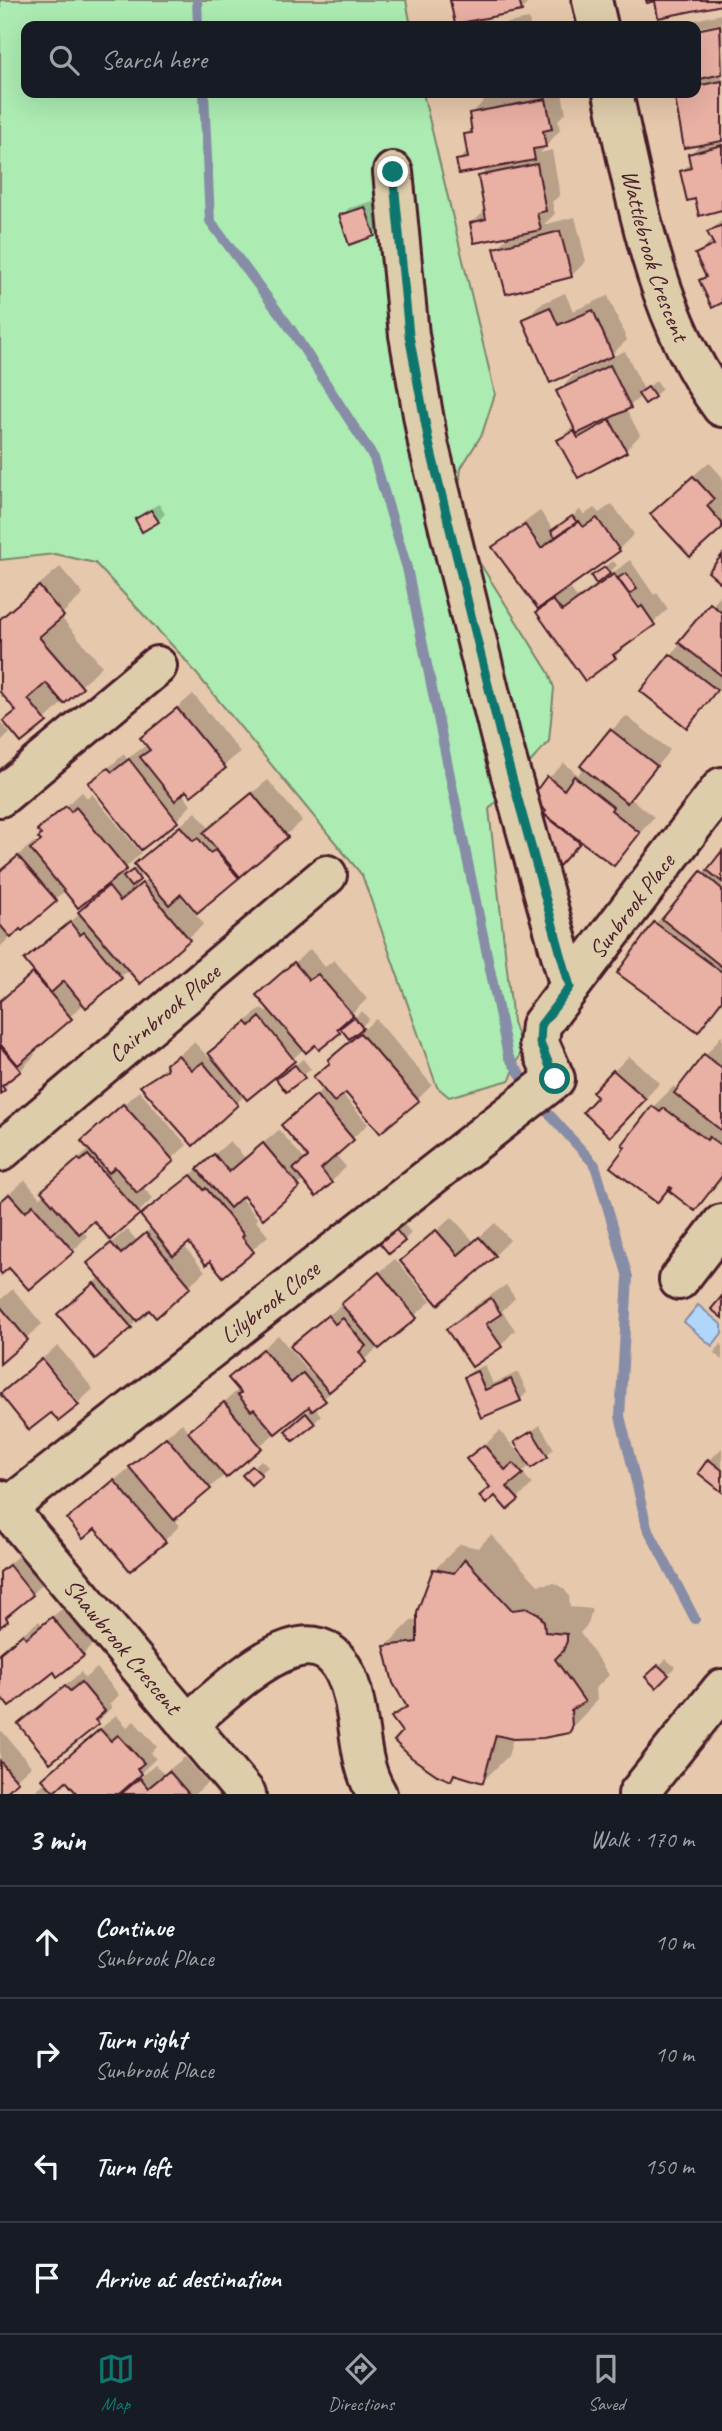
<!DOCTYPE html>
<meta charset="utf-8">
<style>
body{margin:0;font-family:Caveat,sans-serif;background:#242831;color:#f1f3f6}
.stop{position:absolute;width:21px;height:21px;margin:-16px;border:5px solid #0f766e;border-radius:50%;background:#fff}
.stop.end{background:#0f766e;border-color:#fff;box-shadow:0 2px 7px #0008}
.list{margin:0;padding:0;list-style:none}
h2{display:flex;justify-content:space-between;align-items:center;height:91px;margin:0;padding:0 28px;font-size:30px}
h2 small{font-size:23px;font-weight:400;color:#9ea1a6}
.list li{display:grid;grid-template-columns:46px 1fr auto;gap:21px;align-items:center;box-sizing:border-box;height:112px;padding:0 28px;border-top:2px solid #363941}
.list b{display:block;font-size:26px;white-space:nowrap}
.list p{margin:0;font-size:23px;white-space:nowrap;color:#9ea1a6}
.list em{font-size:23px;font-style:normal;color:#9ea1a6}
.icon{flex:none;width:38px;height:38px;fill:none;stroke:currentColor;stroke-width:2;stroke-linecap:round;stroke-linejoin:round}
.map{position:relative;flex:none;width:722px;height:1794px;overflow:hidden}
.search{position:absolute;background:#171b24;box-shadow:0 7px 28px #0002;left:21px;right:21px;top:21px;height:77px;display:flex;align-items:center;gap:18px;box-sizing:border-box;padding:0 24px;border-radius:14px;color:#9ea1a6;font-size:26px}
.sheet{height:539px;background:#171b24}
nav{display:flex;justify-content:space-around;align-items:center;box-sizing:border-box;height:98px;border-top:2px solid #363941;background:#171b24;font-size:19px;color:#9ea1a6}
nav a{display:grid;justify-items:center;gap:4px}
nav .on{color:#0f766e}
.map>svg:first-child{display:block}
.green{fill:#acebb2;stroke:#7b856e;stroke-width:2}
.water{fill:#b0d6fa;stroke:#878da7;stroke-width:2}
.shadow{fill:#0003;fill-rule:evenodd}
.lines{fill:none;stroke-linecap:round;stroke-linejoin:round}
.stream{stroke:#878da7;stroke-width:10}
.building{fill:#e9b0a4;stroke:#4a1f2b;stroke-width:2}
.minor-casing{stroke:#4a1f2b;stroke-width:44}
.minor{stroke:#decdab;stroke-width:38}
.route{stroke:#0f766e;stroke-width:9}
.labels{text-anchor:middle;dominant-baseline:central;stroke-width:5;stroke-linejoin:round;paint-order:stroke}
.street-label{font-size:24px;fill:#4a1f2b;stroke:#decdab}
</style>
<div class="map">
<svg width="722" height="1794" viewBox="0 0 722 1794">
<rect width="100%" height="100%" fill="#e6c8ac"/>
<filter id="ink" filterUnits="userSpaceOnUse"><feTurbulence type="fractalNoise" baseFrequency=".0143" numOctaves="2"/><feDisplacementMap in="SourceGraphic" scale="14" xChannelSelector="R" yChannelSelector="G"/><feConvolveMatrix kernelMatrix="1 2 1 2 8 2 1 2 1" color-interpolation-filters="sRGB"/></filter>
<g filter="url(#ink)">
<path class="green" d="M0,0H406L411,26H26V93H423L495,394L482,434L461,468L459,487L469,546L549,673L554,688L549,741L489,809L513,1022L522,1049L510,1080L449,1097L437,1087L362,875L182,656L95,563L55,554L0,560Z"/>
<path class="water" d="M698,1305L722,1325V1333L712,1346L684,1322Z"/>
<g class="shadow">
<path d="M452,0H531L521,10Z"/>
<path d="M722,14V23L696,28V26H681L685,22Z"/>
<path d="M529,19L530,26H492Z"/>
<path d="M672,22V26H654Z"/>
<path d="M722,26V209L697,197L682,171L692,162L690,155L701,143L686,146L676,93H696V32Z"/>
<path d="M517,93H562L566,113L558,120L560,130L540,153L552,150L560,195L552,202L555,214L543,225L575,217L586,261L571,276L496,249L510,234L472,223L486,210L480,176L490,166L458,161L468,151L465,135L473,127L471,114L486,99Z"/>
<path d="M373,201L381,227L374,235L341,216L349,208Z"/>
<path d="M722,220V302L701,281L707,275L697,254L713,239L709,232Z"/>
<path d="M565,293L573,311L608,296L627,340L607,359L625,351L644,390L656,381L662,389L654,396H641L626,409L640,435L626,450L559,440L574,425L558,391L573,376L602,362L601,359L524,320L539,305Z"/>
<path d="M709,462L722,477V526L667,499Z"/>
<path d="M159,504L165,514L158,521L137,519L144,512Z"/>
<path d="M612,504L634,534L619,549L568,585L577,598L598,583L593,576L601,569L613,561L617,565L610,572L611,574L630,560L654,595L657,593L668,609L615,657L586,678L541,610L495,548L510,533L540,511L554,531L580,510L584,515L594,508L599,513Z"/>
<path d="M60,567L83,594L60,616L102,666L22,741L5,721L17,709L0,690V618Z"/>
<path d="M722,594V685L687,726L671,655Z"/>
<path d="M193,694L240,752L191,794L186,789L182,793L191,805L177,820L91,783L124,754L127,759L148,744L143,738Z"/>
<path d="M626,716L670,750L630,798L654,817L613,864L582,840L560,863L538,828L549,815V778L564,763L578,775L612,730Z"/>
<path d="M0,722L10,733L0,743Z"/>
<path d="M268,780L302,821L197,911L185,896L182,898L204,924L140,981L129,969L86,1005L85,1003L31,1051L35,1055L0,1092V1001L35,971L42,946L81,913L106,888L104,886L66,890L21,926L0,947V871L34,842L37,845L44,835L40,830L82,792L87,798L92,794L141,853L122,871L126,876L151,850L196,812L209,828ZM144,873L148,878L136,888L133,884Z"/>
<path d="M722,853V1003L698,1030L656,923Z"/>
<path d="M310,949L325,967L334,960L367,999L351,1014L354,1018L362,1011L369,1019L362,1026L342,1028L304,1049L248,1097L245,1095L237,1103L143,1086L194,1042L208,1057L225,1038L262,1008L265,1012L270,1008L259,995Z"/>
<path d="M376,1019L432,1085L417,1100L346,1091L342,1094L368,1124L335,1154L346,1167L331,1182L304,1180L263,1216L244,1194L240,1197L258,1219L256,1221L268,1236L223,1275L210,1259L189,1240L183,1245L205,1271L156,1315L149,1307L131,1327L59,1314L101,1277L89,1263L127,1229L137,1241L152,1227L143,1216L230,1141L245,1158L279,1130L305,1160L309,1155L283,1125L324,1088L315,1077L345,1045Z"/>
<path d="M722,1035V1180L695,1209L674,1183L657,1201L653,1107L674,1086L678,1090Z"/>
<path d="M629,1056L660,1083L625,1120L600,1097L614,1071Z"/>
<path d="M303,1059L311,1069L286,1090V1072Z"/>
<path d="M139,1091L187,1145L142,1186L153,1198L138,1213L95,1219L82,1229L87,1236L73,1251L9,1265L0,1278V1202L25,1180L40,1198L58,1176L90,1149L98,1126Z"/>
<path d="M398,1216L411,1233L404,1240L383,1228Z"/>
<path d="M452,1217L474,1242L495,1223L510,1240L495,1255L403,1261Z"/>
<path d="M395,1259L431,1301L338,1383L339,1384L315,1407L321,1416L314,1423H295L312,1408L309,1405L173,1518L179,1526L164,1541L69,1519L182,1423L190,1433L240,1388L231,1378L278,1335L307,1370L310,1367L293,1346Z"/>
<path d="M506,1285L515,1298L502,1311L515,1330L501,1345L448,1329L463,1314Z"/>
<path d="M13,1289L42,1324L0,1361V1300Z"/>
<path d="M722,1343V1360L714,1353Z"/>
<path d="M58,1346L93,1389L79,1402L43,1358Z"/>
<path d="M485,1365L493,1384L518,1372L527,1392L520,1400L482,1416L466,1377L473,1370Z"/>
<path d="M540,1425L554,1449L522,1472L532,1484L518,1499L491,1486L468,1460L500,1431L521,1456L524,1454L517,1443Z"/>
<path d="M722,1448V1490L710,1460Z"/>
<path d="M261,1460L268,1467L251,1482L245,1475Z"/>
<path d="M491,1535L538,1585L554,1583L564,1589L569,1596L570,1607L592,1609L588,1624L580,1633L609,1675L596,1688L597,1701L568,1731L513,1738L508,1756L483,1781L457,1773L450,1779L404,1732L393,1717L407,1703L386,1646L411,1621L419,1620L435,1569L460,1544L478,1548Z"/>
<path d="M24,1551L47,1579L0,1625V1571Z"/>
<path d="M68,1604L97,1640L83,1655L0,1693V1651L39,1621L42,1625Z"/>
<path d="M666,1659L675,1667L656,1686L648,1677Z"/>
<path d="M97,1668L119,1695L109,1705L112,1707L97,1722L51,1760L21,1724L81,1672L85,1678Z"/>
<path d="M116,1715L127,1727L134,1721L157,1747L151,1753L156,1758L137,1777L139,1779L155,1765L164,1774L185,1757L207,1783L195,1794H79L66,1779L53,1791L55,1794H31L47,1781L60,1765Z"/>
<path d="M2,1731L31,1766L0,1794V1732Z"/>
</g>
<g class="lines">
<g class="stream">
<path d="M197,0L198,26"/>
<path d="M204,93L210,221L291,329L374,458L407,568L508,1056L541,1105L595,1165L628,1277L620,1416L647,1527L695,1619"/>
</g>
</g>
<g class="building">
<path d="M450,0H519L522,11L455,24Z"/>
<path d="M646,0H722V5L658,18L655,1L647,3Z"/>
<path d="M720,25L722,74L696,80V30Z"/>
<path d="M722,81V141L684,148L674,93H696V86Z"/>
<path d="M546,99L552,129L543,131L546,147L533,149L535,160L459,174L456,160L468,158L464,134L472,133L469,113Z"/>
<path d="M722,145V210L699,216L695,199L687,201L680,171L691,168L688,154Z"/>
<path d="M537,164L546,211L537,213L541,230L474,243L470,223L486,219L478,176Z"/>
<path d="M365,207L375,236L349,245L339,215Z"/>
<path d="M722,225V303L712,308L699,280L706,277L695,254L714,245L707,232Z"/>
<path d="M560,231L572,277L506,294L494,248Z"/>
<path d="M550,307L558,325L593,310L613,356L550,383L522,319Z"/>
<path d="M610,365L631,408L577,434L556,391Z"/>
<path d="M648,387L655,397L645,404L638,394Z"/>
<path d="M610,420L627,452L578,478L557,440L574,431L578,438Z"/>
<path d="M693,476L714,499L707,506L722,523V528L690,557L650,514Z"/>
<path d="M151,510L159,522L142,532L135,519Z"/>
<path d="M572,516L577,522L555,537L551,531Z"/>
<path d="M597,518L620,551L538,609L492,547L525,525L541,548L579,521L583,527Z"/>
<path d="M722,555V584L708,572Z"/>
<path d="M605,567L610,574L596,584L591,576Z"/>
<path d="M626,573L637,589L629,594L618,578Z"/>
<path d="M614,574L639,608L642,606L655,625L613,655L616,658L585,681L536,612L553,600L562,611Z"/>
<path d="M39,586L64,616L39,637L83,688L64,704L46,683L28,699L47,722L21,743L3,721L16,711L0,692V619Z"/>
<path d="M710,603L722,613V676L678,642Z"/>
<path d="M670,654L717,690L687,728L640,691Z"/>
<path d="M177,708L226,768L191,796L186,791L175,801L140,757L150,750L140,738Z"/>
<path d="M610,729L657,766L627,803L580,766Z"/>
<path d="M129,759L178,822L141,850L88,783L108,768L112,772Z"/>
<path d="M547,776L564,790L574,776L613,807L611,810L640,833L614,866L544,814L546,811L530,799Z"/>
<path d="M252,793L288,837L240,877L203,833Z"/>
<path d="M66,806L71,812L76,807L127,869L78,908L30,849L41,841L38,838L41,835L37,830Z"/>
<path d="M546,816L580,843L559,866L536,827Z"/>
<path d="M180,826L193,841L198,838L210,853L215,850L239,878L197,913L181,894L169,905L134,864Z"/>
<path d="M722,851V882L707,870Z"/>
<path d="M18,856L57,901L22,931L20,929L11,938L0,925V871Z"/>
<path d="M133,870L140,880L131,887L123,877Z"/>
<path d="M701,871L722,889V967L662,919Z"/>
<path d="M142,883L190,940L140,984L78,912L108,886L120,901Z"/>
<path d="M70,922L80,935L84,932L122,978L86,1008L64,981L51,993L24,960Z"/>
<path d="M654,922L722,972V1000L698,1032L617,973Z"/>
<path d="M294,962L309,980L318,974L353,1015L337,1029L340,1033L319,1050L315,1045L306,1053L256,995Z"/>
<path d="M33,973L72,1019L18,1065L0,1044V1001Z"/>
<path d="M260,1017L295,1061L247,1100L208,1053L246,1022L250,1026Z"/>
<path d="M354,1017L363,1028L349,1039L340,1028Z"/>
<path d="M360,1033L419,1101L380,1133L346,1093L334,1102L313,1077L330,1063L328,1060Z"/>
<path d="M0,1046L21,1071L2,1086L5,1090L0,1094Z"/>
<path d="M704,1054L722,1068V1131L674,1093Z"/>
<path d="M178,1055L192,1070L203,1062L238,1105L193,1146L140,1086L167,1069L166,1064Z"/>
<path d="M295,1065L305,1078L286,1092L276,1079Z"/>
<path d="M613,1070L646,1099L610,1137L583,1112L597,1097L592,1092Z"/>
<path d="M316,1095L354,1140L321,1169L332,1183L316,1197L293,1169L308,1157L281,1125Z"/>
<path d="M123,1104L174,1161L137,1193L115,1167L109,1173L81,1141Z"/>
<path d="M652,1106L660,1112L664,1108L707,1140L709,1137L722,1146V1176L695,1211L669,1191L672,1188L670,1187L657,1203L610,1167L625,1147L622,1145Z"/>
<path d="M263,1143L300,1187L263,1219L243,1196L230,1208L197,1169L214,1154L229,1172Z"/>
<path d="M88,1155L140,1214L110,1240L94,1221L79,1234L41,1191L78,1159L81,1161Z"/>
<path d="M191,1175L204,1190L206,1188L244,1235L242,1237L254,1252L223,1277L210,1261L206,1265L189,1243L173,1256L140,1215Z"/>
<path d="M9,1194L25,1212L33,1205L74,1252L29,1290L9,1268L2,1274L0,1272V1202Z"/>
<path d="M390,1222L405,1241L389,1254L373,1235Z"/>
<path d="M436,1230L458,1255L479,1237L496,1256L438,1305L400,1261Z"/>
<path d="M146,1233L191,1287L156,1318L149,1310L137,1321L87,1263L111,1243L121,1254Z"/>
<path d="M379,1272L417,1318L379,1349L341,1304Z"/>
<path d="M94,1283L132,1328L95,1359L57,1314Z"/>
<path d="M722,1296V1318L711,1309Z"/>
<path d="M491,1298L501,1314L486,1324L502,1347L472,1367L446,1329Z"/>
<path d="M0,1306L28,1340L0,1364Z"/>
<path d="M328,1315L335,1324L343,1318L366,1346L359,1352L366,1362L329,1392L290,1346Z"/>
<path d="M263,1349L291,1383L303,1373L326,1401L312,1411L309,1407L275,1434L254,1409L251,1411L238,1395L241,1393L228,1378Z"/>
<path d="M42,1359L79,1405L59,1421L51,1413L29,1430L0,1394Z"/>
<path d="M477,1371L485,1390L511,1379L521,1401L481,1418L464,1377Z"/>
<path d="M224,1402L262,1448L226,1478L188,1432Z"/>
<path d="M306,1413L315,1424L293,1441L285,1431Z"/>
<path d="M532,1431L548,1457L531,1468L514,1442Z"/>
<path d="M166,1437L211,1489L174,1520L129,1467Z"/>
<path d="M484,1445L505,1470L513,1463L523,1474L507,1487L519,1500L507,1510L495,1496L486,1504L479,1496L490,1487L466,1459Z"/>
<path d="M708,1459L722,1470V1492L698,1473Z"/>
<path d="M252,1466L262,1475L251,1485L242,1475Z"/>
<path d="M114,1480L166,1542L130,1571L95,1529L83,1539L67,1519Z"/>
<path d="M465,1559L512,1610L528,1608L539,1614L544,1622L545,1632L567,1634V1641L563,1651L555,1659L585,1702L571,1710L572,1728L569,1733L543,1738L513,1739L496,1735L483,1783L454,1774L451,1781L437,1775L412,1758L394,1741L402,1732L391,1717L407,1707L393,1683L384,1646L417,1642V1612L433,1569L454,1573Z"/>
<path d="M9,1565L33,1595L6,1617L8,1621L0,1627V1572Z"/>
<path d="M52,1617L84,1656L57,1677L54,1672L9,1707L0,1696V1653L23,1634L26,1638Z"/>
<path d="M658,1665L669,1675L656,1688L645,1677Z"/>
<path d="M81,1682L105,1711L95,1720L99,1724L50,1763L18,1724L65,1686L70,1691Z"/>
<path d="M100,1729L111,1741L118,1735L144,1763L137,1769L142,1774L119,1794H77L66,1781L54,1792L42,1779Z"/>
<path d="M0,1761L18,1782L4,1794H0Z"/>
<path d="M169,1771L189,1794H121L140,1778L148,1788Z"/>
</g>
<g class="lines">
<defs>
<g id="minor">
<path d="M592,0L598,26"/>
<path id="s1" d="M613,93C636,198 656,319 722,407"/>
<path d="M393,172L409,335L428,443L501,739L570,987"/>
<path d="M0,797L157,666"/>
<path id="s2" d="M0,1152L327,875"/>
<path d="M679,1280L722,1224"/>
<path id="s3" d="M0,1500L246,1794"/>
<path id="s4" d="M7,1508L555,1079L539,1043L541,1025L722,787"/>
<path d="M187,1724C234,1685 329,1584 354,1701C361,1733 360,1766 377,1794"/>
<path d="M638,1794L722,1689"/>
</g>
</defs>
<use href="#minor" class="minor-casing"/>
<use href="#minor" class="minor"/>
</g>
</g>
<g class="lines" filter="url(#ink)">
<path class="route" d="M393,172L409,335L429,443L501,738L570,987L541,1025L540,1043L555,1079"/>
</g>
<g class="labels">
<g class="street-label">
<text stroke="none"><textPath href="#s1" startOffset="168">Wattlebrook Crescent</textPath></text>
<text stroke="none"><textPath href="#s4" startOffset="903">Sunbrook Place</textPath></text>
<text stroke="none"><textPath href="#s2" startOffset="215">Cairnbrook Place</textPath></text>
<text stroke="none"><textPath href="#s4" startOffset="334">Lilybrook Close</textPath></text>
<text stroke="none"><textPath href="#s3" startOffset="191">Shawbrook Crescent</textPath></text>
</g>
</g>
</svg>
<div class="stop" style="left:555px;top:1079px"></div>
<div class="stop end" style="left:393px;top:172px"></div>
<div class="search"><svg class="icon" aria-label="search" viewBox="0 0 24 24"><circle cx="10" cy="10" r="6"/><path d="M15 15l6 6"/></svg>Search here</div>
</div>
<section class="sheet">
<h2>3 min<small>Walk · 170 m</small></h2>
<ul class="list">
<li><svg class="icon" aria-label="ahead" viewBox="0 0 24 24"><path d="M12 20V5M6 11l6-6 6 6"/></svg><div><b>Continue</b><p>Sunbrook Place</p></div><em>10 m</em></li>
<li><svg class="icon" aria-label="right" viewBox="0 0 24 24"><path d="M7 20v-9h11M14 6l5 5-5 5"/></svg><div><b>Turn right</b><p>Sunbrook Place</p></div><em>10 m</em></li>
<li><svg class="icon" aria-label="left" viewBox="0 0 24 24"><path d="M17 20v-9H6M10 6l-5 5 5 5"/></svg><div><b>Turn left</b></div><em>150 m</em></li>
<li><svg class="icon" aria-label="arrive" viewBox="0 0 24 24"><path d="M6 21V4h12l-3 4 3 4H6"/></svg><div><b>Arrive at destination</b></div></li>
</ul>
</section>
<nav>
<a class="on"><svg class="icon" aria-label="map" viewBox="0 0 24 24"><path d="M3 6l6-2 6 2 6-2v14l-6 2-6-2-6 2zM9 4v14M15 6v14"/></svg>Map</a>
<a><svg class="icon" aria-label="directions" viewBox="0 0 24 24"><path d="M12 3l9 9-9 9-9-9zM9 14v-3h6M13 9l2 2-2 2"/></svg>Directions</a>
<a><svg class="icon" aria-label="saved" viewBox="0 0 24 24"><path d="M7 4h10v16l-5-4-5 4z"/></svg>Saved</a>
</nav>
